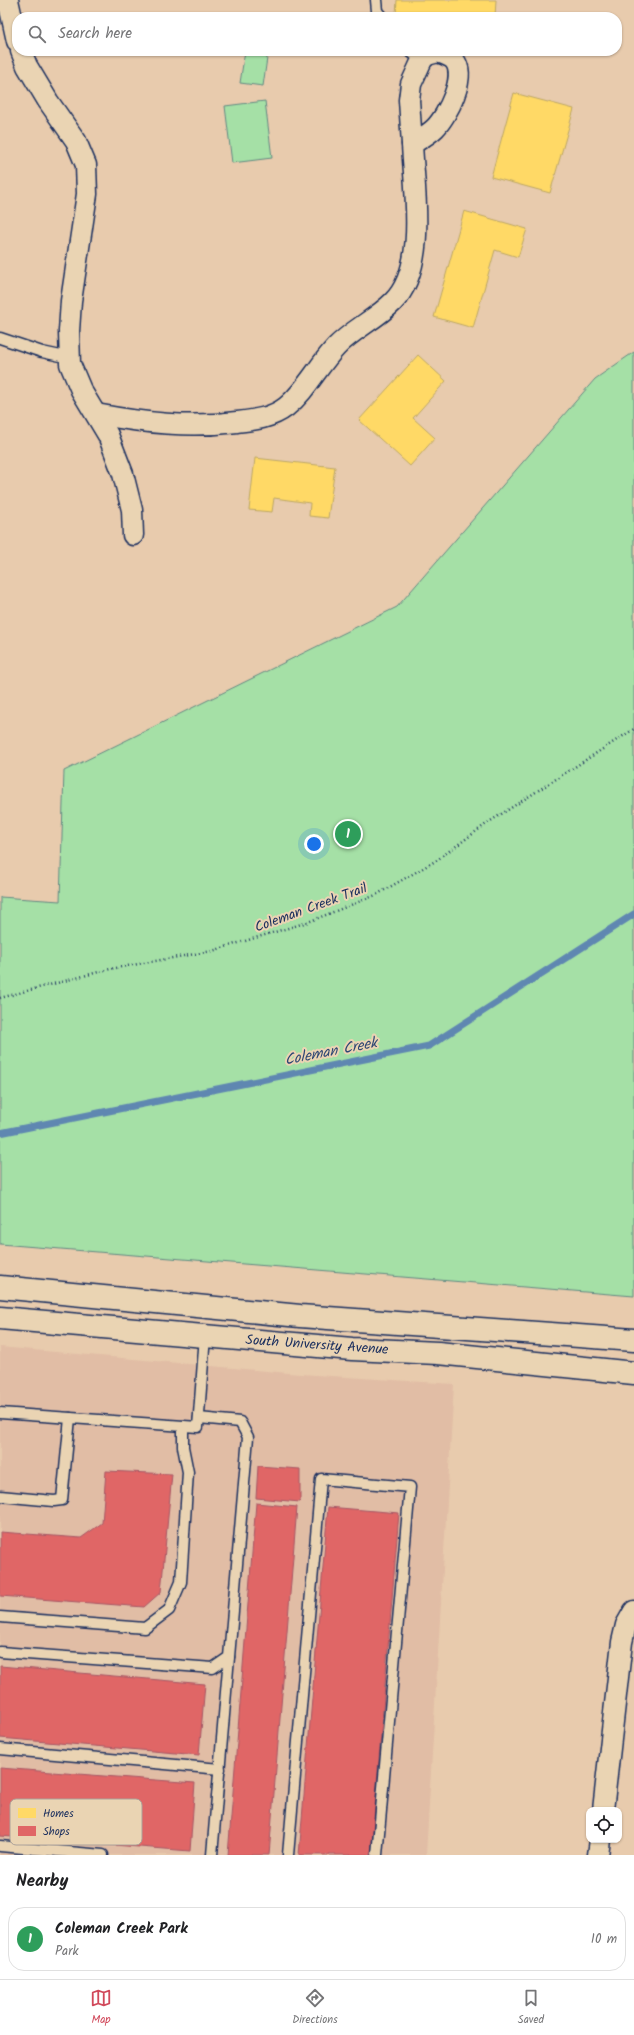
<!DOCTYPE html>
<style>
body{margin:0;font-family:Kalam,sans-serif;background:#f6f6f6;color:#202124}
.controls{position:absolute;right:12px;bottom:12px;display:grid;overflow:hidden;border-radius:8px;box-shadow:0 1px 3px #0004}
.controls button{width:36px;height:36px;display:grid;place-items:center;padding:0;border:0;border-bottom:1px solid #e0e0e0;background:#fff;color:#202124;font:20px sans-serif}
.you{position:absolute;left:314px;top:844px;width:14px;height:14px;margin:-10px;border:3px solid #fff;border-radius:50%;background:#1a73e8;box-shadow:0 0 0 6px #1a73e833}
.badge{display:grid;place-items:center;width:26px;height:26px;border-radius:50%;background:#d1495b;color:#fff;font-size:13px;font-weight:700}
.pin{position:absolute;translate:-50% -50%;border:2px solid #fff;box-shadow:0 1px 4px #0006}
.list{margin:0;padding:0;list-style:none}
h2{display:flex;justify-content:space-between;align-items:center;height:52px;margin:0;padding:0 16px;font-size:17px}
h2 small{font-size:13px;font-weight:400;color:#757577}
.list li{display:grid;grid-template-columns:26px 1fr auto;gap:12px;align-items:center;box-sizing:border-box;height:64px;margin:0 8px 8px;padding:0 8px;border:1px solid #e0e0e0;border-radius:16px}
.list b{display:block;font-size:15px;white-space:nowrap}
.list p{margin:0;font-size:13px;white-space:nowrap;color:#757577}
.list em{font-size:13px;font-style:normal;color:#757577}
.icon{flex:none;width:22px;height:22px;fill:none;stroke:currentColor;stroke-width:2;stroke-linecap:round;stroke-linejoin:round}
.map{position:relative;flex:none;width:634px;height:1855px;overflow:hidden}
.search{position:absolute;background:#fff;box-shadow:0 1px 3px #0004;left:12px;right:12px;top:12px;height:44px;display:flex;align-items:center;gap:10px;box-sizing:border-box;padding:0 14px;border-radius:16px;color:#757577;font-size:15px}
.sheet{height:124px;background:#fff}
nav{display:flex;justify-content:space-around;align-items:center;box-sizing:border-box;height:56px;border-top:1px solid #e0e0e0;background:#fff;font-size:11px;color:#757577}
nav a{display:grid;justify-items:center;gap:2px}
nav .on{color:#d1495b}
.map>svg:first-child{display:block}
.built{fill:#e1bda5}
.green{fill:#a5e0a6;stroke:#608882}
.homes{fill:#ffd966;stroke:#bba664}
.shops{fill:#e06666;stroke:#a55664}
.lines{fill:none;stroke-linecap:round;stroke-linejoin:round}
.stream{stroke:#5e87b1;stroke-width:7}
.lane-casing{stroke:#1b2f5e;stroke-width:13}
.street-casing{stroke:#1b2f5e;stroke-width:23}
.secondary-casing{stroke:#1b2f5e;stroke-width:25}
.path{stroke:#1b2f5e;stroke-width:2.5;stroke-dasharray:1 3;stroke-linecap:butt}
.lane{stroke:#ead4b3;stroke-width:10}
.street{stroke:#ead4b3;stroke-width:20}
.secondary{stroke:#ead4b3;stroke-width:22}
.labels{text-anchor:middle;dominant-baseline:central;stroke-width:4;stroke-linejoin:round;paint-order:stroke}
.street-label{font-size:14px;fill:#1b2f5e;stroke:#ead4b3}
.water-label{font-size:15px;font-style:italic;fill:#2c4573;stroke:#ead4b3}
.key{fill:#ead4b3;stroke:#aca29a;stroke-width:1}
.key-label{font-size:11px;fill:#1b2f5e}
</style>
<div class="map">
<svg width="634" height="1855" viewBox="0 0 634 1855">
<rect width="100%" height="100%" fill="#e8cbad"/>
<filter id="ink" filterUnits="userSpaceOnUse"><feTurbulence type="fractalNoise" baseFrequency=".025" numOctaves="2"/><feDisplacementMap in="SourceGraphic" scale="8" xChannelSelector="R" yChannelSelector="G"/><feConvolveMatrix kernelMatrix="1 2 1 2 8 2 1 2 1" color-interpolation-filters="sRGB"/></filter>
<g filter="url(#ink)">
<path class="built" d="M0,1347L300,1374L454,1384L426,1855H0Z"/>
<g class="green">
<path d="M245,51H268L263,86L240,83Z"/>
<path d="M265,101L272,158L232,163L225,106Z"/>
<path d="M634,352V1296L0,1244V897L60,901L64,771L397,607L595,379Z"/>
</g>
<g class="homes">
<path d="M397,0H496L495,17H427L396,14Z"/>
<path d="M514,93L574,109L550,193L491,177Z"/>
<path d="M464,211L527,229L518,257L495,250L473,328L434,317Z"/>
<path d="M418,355L446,381L413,418L435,438L410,466L359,420Z"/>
<path d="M255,458L335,467L328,518L309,516L310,503L274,498L272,512L249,510Z"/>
</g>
<g class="shops">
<path d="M258,1466L300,1469V1502L256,1498Z"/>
<path d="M106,1471L172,1474L161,1592L144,1607L0,1596V1532L81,1538L102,1523Z"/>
<path d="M256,1503L297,1507L269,1855H228Z"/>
<path d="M328,1507L399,1513L371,1855H299Z"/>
<path d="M0,1666L205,1684L199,1755L0,1738Z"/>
<path d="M0,1768L195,1783L190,1851L0,1836Z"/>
</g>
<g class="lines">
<path class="stream" d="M0,1133L429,1046L634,914"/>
<defs>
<g id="lane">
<path d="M376,0L377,11L382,17"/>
<path d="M409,51L422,60"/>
<path d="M0,338L42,352L70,358"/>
<path d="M0,1413L198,1427L205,1336"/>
<path d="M0,1496L54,1501L62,1500L70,1418"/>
<path d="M0,1617L145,1628L169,1610L181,1582L188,1472L183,1447V1426"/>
<path d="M0,1652L213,1668L229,1657L248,1437L240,1422L199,1418"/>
<path d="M0,1749L220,1769"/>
<path d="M0,1846L103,1855"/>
<path d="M212,1855L229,1657"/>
<path d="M288,1855L321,1479L410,1487L377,1855"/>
</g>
<g id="street">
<path d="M8,0L17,41"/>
<path d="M21,51L27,66L48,101L76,141L86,165L87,194L71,301L69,331L70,364L81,390L108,435L123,474L132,510L133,535"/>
<path d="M438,52C443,54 450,56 454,60C468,76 447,116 435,128C429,134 420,139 412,144L409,100L411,84L422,60L427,55Z"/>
<path d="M96,414C144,423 189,428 237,422C254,420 272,418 286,407C306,391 318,366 336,347C352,330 376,319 393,302C428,267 414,189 412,144"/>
<path d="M603,1810L622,1642L626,1625L634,1611"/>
<path d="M598,1855L600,1840"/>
</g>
<g id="secondary">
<path d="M0,1287L300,1316L634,1340"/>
<path d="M0,1318L352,1349L438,1353L634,1373"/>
</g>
</defs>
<use href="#lane" class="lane-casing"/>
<use href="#street" class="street-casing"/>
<use href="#secondary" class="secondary-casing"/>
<path class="path" d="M0,998L110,969L212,951L308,922L376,895L437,860L489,822L634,729"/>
<use href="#lane" class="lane"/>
<use href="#street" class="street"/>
<use href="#secondary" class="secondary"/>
</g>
</g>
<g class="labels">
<g class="street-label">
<text transform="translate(311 908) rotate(-20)">Coleman Creek Trail</text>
<text transform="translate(317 1345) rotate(4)">South University Avenue</text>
</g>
<g class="water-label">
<text transform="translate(331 1052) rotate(-11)">Coleman Creek</text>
</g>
</g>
<rect x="10" y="1799" width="132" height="46" rx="6" class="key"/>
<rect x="18" y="1808" width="18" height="10" fill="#ffd966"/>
<rect x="18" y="1826" width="18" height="10" fill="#e06666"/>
<g class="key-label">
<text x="43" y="1817">Homes</text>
<text x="43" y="1835">Shops</text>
</g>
</svg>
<div class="controls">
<button><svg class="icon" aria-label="locate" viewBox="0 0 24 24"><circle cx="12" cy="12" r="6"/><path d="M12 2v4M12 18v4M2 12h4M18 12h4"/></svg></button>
</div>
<div class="you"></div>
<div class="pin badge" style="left:348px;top:834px;background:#2e9e5b">1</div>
<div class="search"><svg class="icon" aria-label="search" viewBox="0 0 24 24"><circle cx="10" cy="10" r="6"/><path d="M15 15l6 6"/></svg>Search here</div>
</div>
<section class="sheet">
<h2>Nearby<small></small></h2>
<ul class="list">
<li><span class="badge" style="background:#2e9e5b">1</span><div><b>Coleman Creek Park</b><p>Park</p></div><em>10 m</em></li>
</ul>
</section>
<nav>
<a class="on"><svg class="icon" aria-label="map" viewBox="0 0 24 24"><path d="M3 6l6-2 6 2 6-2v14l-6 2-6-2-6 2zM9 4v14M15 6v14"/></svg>Map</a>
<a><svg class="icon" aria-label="directions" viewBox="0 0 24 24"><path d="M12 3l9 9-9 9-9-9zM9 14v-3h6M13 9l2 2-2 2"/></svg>Directions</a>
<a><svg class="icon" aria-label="saved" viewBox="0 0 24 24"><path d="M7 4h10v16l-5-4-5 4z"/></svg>Saved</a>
</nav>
